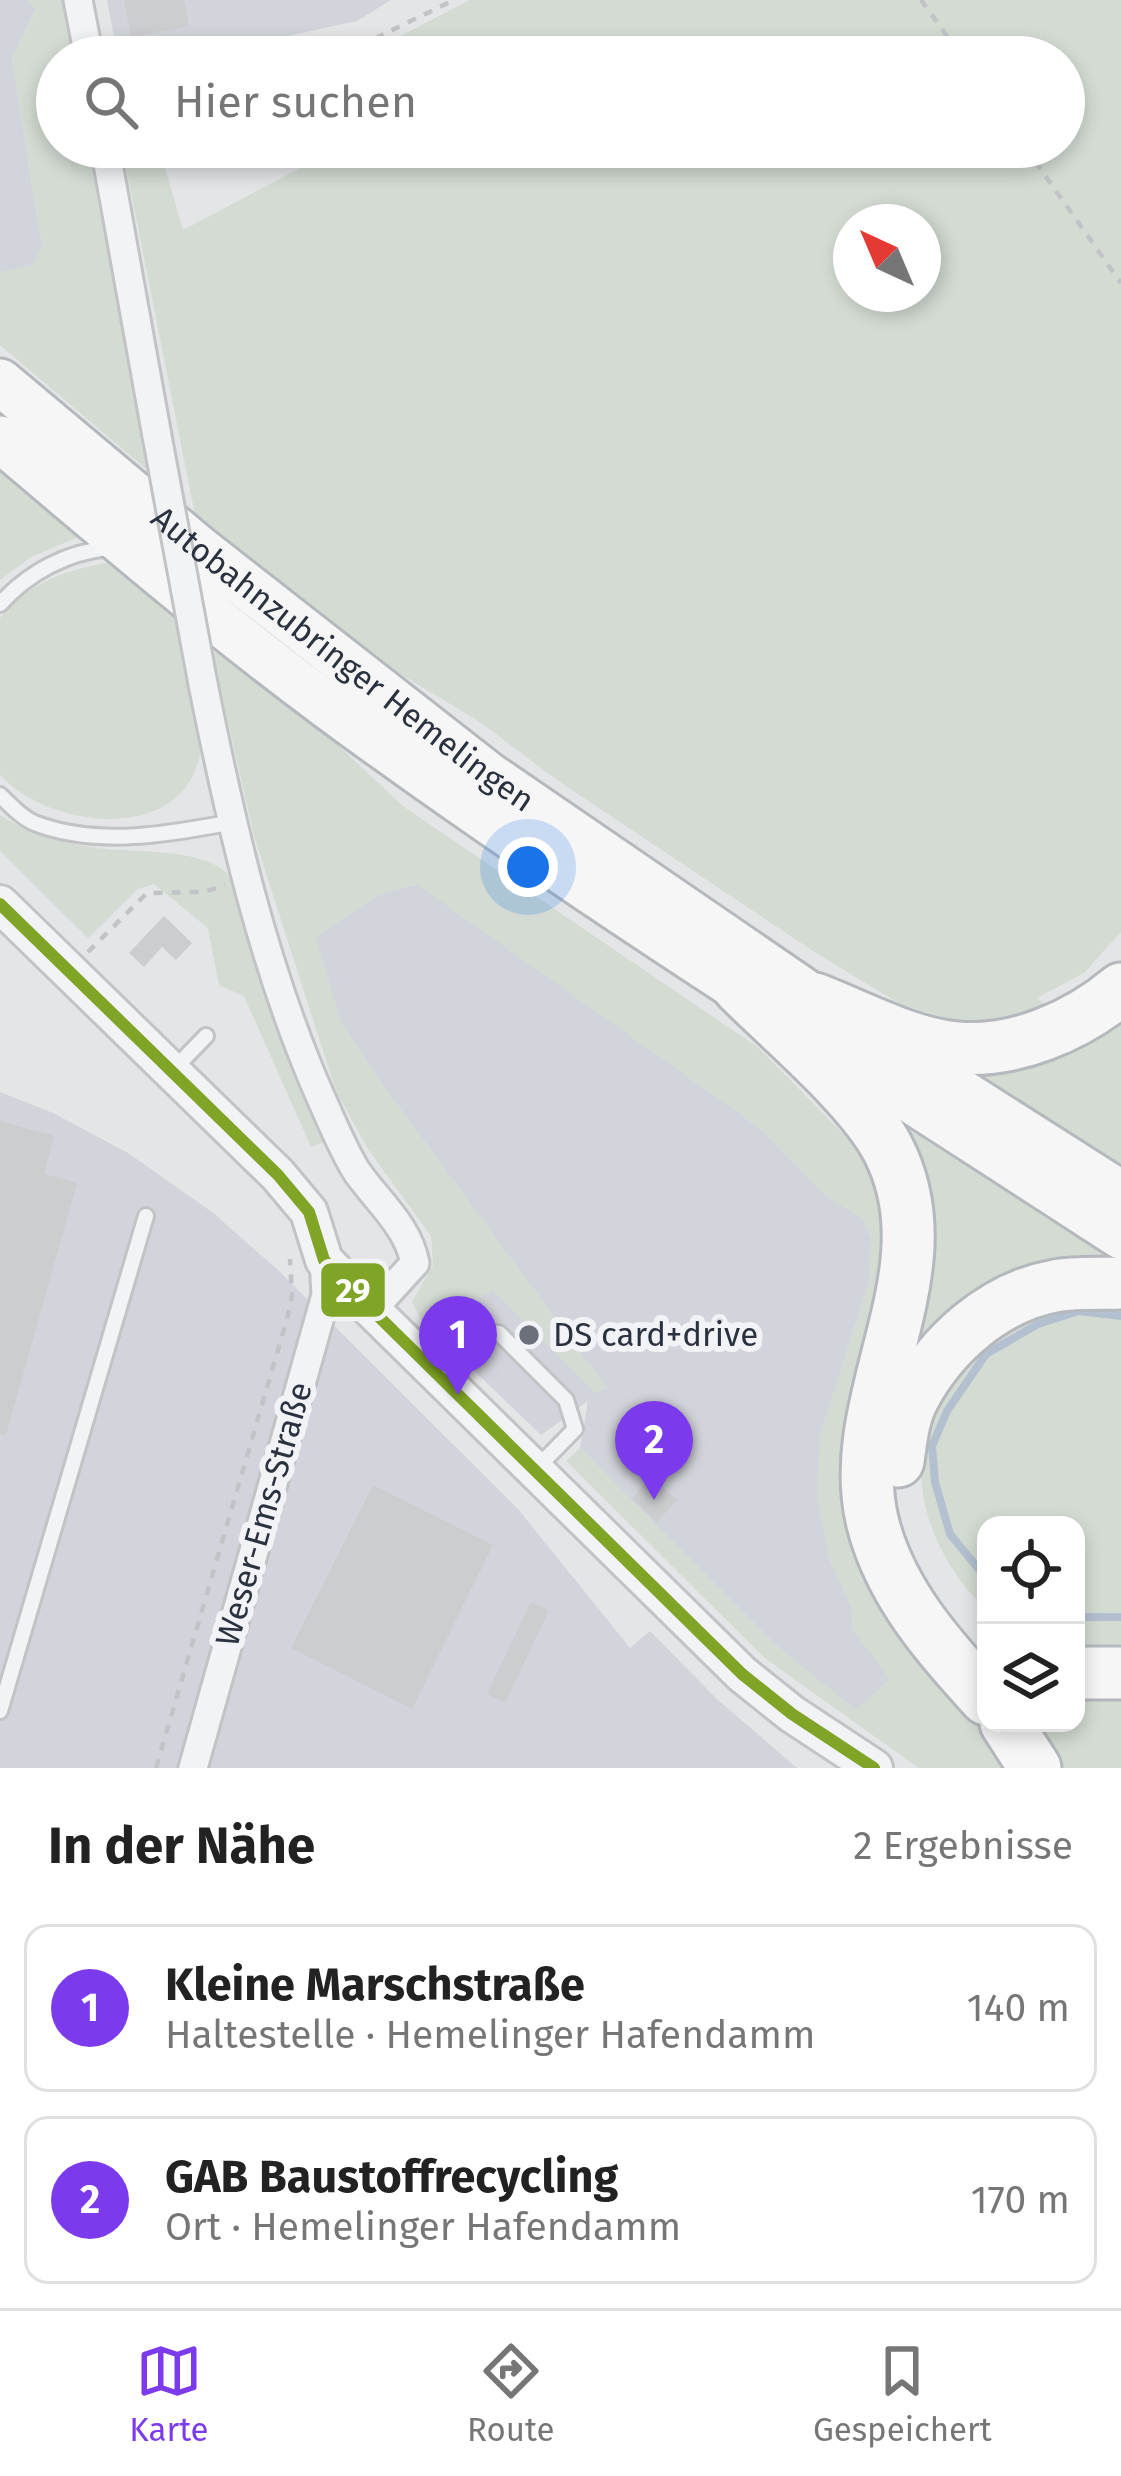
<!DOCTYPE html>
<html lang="de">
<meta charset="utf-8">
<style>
body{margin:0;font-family:"Fira Sans",sans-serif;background:#f6f6f6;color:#222}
.controls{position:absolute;right:36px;bottom:36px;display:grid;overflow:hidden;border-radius:24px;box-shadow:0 6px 18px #0003}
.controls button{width:108px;height:108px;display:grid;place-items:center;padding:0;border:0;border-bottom:3px solid #e0e0e0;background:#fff;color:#222;font:60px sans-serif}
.compass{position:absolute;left:833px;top:204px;width:108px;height:108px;border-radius:50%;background:#fff;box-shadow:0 6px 18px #0003;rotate:316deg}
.you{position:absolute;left:528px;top:867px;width:42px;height:42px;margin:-30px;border:9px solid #fff;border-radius:50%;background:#1a73e8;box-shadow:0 0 0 18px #1a73e833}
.badge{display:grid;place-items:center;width:78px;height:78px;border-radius:50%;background:#7c3aed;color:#fff;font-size:39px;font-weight:700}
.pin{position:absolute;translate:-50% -99px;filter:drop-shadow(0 3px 6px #0008)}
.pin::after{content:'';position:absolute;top:63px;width:42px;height:36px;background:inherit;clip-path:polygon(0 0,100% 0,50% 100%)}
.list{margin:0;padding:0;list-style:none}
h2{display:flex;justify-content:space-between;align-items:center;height:156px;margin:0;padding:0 48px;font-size:51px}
h2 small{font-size:39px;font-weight:400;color:#767676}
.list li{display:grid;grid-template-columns:78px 1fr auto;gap:36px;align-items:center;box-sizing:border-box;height:168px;margin:0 24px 24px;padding:0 24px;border:3px solid #e0e0e0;border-radius:24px}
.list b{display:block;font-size:45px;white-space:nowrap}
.list p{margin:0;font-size:39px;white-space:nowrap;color:#767676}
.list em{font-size:39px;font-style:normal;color:#767676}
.icon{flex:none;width:66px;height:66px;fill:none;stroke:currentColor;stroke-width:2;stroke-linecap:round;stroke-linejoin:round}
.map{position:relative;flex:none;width:1121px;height:1768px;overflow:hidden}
.search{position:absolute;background:#fff;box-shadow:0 6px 18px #0003;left:36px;right:36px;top:36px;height:132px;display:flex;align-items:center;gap:30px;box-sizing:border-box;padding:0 42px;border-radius:66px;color:#767676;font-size:45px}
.sheet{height:540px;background:#fff}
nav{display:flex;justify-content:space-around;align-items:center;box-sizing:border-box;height:168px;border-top:3px solid #e0e0e0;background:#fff;font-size:33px;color:#767676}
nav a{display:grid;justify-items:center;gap:6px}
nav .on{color:#7c3aed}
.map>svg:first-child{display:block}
.built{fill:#d1d4da}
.green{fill:#d3dbd3;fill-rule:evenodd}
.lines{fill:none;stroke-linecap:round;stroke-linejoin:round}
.stream{stroke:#b3c0d0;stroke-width:8}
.building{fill:#cbcdcf}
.service-casing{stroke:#c1c3c5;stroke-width:20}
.minor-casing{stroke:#c1c3c5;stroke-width:33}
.tertiary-casing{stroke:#c1c3c5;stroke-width:42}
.trunk-casing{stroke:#b5b8bc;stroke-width:51}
.motorway-casing{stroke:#b5b8bc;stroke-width:57}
.path{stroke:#c2c3c7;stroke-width:4.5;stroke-dasharray:9 9;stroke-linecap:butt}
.service{stroke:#f2f3f4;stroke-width:14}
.minor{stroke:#f2f3f4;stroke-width:27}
.tertiary{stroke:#f2f3f4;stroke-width:36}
.trunk{stroke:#f6f6f6;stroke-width:45}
.motorway{stroke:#f6f6f6;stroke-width:51}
.minor-bridge-casing{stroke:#c1c3c5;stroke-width:33;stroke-linecap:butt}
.minor-bridge{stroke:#f2f3f4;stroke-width:27}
.bus-1-casing{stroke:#f1f3f6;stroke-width:21}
.bus-1{stroke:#80a425;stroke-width:12}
.poi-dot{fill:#6b707a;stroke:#f1f3f6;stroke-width:4.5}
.labels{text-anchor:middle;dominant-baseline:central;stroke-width:12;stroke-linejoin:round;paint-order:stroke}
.street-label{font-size:33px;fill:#2a313f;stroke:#f1f3f6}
.poi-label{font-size:33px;fill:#2a313f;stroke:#f1f3f6;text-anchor:start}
.line-badge{stroke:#f1f3f6;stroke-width:4.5}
.badge-label{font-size:33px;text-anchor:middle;font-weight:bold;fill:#fff}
</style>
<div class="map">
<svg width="1121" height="1768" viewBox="0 0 1121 1768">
<rect width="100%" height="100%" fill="#e3e5e7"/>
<g class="built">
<path d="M0,0H27L36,8L12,59L42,248L32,266L0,272Z"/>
<path d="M107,0H391L357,21L189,57H118Z"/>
<path d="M417,884L761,1129L826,1196L863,1219L871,1238L869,1282L819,1438L828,1555L851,1606L853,1631L891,1678L856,1711L777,1646L580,1448L588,1401L541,1435L432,1330L443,1327L492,1289L597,1393L606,1387L373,1072L341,1022L315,937L378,895Z"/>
<path d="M0,1092L53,1113L128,1153L212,1212L278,1270L518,1509L630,1648L650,1631L718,1700L797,1768H0Z"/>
</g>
<g class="green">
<path d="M27,0H64L75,57H57V147H92L152,474L0,345V272L32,266L42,248L12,59L36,9Z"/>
<path d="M470,0H1121V932L1084,973L1037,998L1049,1008L1020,1022L965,1024L900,1004L813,951L557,780L480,722L384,664L196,520L122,147H159L183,230L323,156L322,147H1064V57H405L389,42ZM851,222H923V294H851Z"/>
<path d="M0,466L81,536L31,557L0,580Z"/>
<path d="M116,561L173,606C178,635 204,732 200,754C183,845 49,829 0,775V618C34,579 67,570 116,561Z"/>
<path d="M218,645L311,720L404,807L759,1048L853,1144L881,1177L891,1236L847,1467L978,1718L1012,1768H919L766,1659L566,1461L580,1448L777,1646L856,1710L890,1679L853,1631L851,1606L828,1555L817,1499L819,1438L869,1282L871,1238L863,1219L826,1196L761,1129L416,884L378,895L315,937L341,1022L373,1072L606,1387L597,1394L492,1290L443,1327L432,1330L423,1323L412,1302L433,1265L431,1236L368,1149L336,1091L254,836L213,656Z"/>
<path d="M0,815C28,833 56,842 90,847C129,854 202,846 229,875L292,1058L327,1141L311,1147L244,996L219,985L208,928L154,884L138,889L88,938L0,851Z"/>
<path d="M1121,1002V1164L952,1058Z"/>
<path d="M895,1121L1121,1264L917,1363Z"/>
<path d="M1121,1301V1644L1076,1646V1525H986V1610C935,1560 905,1487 930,1416C935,1399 950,1383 959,1368C975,1345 991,1321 1019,1312C1049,1303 1089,1304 1121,1301Z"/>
<path d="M1076,1681L1121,1682V1768H1056L1030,1723H1076Z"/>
</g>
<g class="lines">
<g class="stream">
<path d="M986,1578L950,1534L935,1482L932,1446L947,1411L986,1354L1038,1324L1079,1311L1121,1316"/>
<path d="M1076,1617H1121"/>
</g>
</g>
<g class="building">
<path d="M124,0H184L189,26L131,37Z"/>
<path d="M164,916L192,943L176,960L162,947L144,967L129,953Z"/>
<path d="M0,1121L54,1136L44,1174L77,1183L6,1435L0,1434Z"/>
<path d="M651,1477L677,1500L657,1522L632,1499Z"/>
<path d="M373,1485L493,1545L412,1709L291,1648Z"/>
<path d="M531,1602L549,1610L505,1703L487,1694Z"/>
</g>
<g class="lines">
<defs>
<g id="service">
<path d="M0,604C29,572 67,552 109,548"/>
<path d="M0,795C10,805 23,819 37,824C99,847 170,834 233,822"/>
<path d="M175,1068L206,1036"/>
<path d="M435,1367L471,1333H499L566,1400L575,1429L535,1470"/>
<path d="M0,1711L146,1216"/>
</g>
<g id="minor">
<path d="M78,0L89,57"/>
<path d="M105,147L157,436"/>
<path d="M203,684C231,824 263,967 321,1098C332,1122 343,1150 357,1172C378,1202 408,1226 415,1263L372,1310"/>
<path d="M193,1768L326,1295L324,1260"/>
</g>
<path id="tertiary" d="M0,904L278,1175L309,1212L324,1260L372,1310L742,1674L792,1714L874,1768"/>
<g id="trunk">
<path id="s1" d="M0,382L199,549L488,775L815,999L1121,1194"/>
<path d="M0,439C125,545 250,652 384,747C623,919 874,1075 1121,1236"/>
</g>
<g id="motorway">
<path d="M739,988C782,1031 861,1097 888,1149C952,1273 841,1398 873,1524C891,1594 939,1647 986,1699"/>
<path d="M815,999C859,1016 910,1044 957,1048C1015,1053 1077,1026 1121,989"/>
<path d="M898,1461C901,1440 903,1417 913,1398C941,1344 994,1297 1055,1286C1076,1282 1100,1284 1121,1283"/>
<path d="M1076,1673H1121"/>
<path d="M1006,1723L1035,1768"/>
</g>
</defs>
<use href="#service" class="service-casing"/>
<use href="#minor" class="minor-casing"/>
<use href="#tertiary" class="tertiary-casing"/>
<use href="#trunk" class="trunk-casing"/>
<use href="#motorway" class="motorway-casing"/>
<g class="path">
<path d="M921,0L962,57"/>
<path d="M343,54L454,0"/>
<path d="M1025,147L1121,283"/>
<path d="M88,952L147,893L204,892L225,885"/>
<path d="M156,1768L287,1319L292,1296L290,1259"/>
</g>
<use href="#service" class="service"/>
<use href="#minor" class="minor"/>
<use href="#tertiary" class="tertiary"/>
<use href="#trunk" class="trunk"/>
<use href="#motorway" class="motorway"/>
<defs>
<path id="minor-bridge" d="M157,436L203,684"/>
</defs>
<use href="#minor-bridge" class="minor-bridge-casing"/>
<use href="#minor-bridge" class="minor-bridge"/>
<defs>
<path id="bus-1" d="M0,904L278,1175L309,1212L324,1260L372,1310L742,1674L792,1714L874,1768"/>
</defs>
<use href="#bus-1" class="bus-1-casing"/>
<use href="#bus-1" class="bus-1"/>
</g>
<circle class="poi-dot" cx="529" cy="1335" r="12"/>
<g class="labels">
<g class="street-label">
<text stroke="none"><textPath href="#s1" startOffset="441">Autobahnzubringer Hemelingen</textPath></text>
<text transform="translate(264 1514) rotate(-74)">Weser-Ems-Straße</text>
</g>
<g class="poi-label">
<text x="553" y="1335">DS card+drive</text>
</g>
</g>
<rect class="line-badge" x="319" y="1261" width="68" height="58" rx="12" fill="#80a425"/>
<g class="badge-label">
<text x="353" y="1302">29</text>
</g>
</svg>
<div class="controls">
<button><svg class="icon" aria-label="locate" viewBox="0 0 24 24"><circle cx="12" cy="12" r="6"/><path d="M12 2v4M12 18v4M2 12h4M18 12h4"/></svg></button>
<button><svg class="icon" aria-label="layers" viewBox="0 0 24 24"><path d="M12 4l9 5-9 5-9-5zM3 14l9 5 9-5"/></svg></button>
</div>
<svg class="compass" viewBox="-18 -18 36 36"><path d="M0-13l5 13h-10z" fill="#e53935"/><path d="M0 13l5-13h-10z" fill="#767676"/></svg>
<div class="you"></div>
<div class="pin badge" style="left:458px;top:1395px">1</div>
<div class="pin badge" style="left:654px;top:1500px">2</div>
<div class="search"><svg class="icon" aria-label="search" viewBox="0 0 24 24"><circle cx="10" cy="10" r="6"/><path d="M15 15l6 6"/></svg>Hier suchen</div>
</div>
<section class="sheet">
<h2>In der Nähe<small>2 Ergebnisse</small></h2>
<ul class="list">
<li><span class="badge">1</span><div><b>Kleine Marschstraße</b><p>Haltestelle · Hemelinger Hafendamm</p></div><em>140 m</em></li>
<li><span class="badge">2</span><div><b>GAB Baustoffrecycling</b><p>Ort · Hemelinger Hafendamm</p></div><em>170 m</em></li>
</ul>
</section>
<nav>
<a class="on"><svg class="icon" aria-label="map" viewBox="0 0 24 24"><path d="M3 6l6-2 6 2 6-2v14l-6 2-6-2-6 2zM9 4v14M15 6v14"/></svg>Karte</a>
<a><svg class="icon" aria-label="directions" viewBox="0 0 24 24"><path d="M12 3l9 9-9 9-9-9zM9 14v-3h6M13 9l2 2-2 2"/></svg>Route</a>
<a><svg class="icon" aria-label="saved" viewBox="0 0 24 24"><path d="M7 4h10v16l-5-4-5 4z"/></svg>Gespeichert</a>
</nav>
